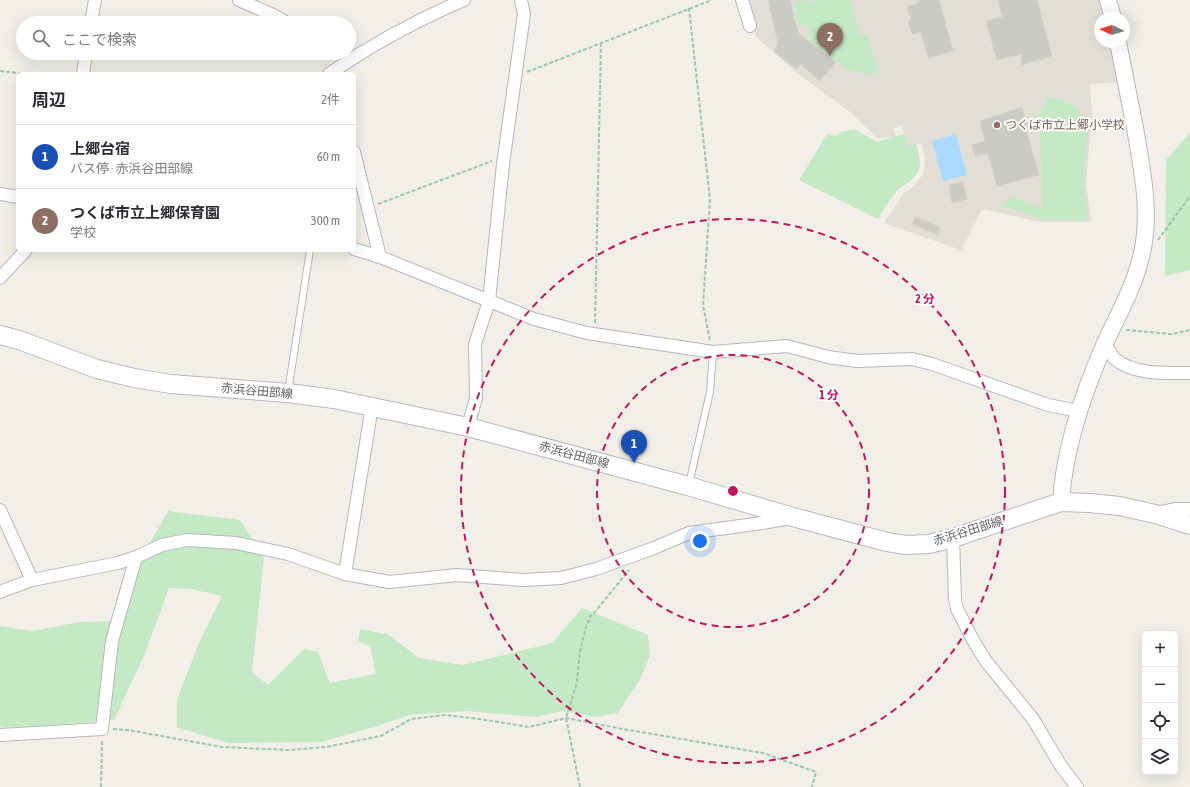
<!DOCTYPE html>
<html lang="ja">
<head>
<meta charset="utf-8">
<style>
	body { margin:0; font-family:"Asap Condensed","Noto Sans JP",sans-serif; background:#f7f7f7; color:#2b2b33 }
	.controls { position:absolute; right:12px; bottom:12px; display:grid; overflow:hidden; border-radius:6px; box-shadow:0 4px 16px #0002 }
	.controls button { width:36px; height:36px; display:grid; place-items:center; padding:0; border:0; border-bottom:1px solid #e1e1e2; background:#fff; color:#2b2b33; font:20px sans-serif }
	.compass { position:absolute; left:1094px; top:12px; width:36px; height:36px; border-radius:50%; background:#fff; box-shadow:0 4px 16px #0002; rotate:274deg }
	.you { position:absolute; left:700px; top:541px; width:14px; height:14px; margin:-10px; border:3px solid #fff; border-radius:50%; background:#1a73e8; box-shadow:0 0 0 6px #1a73e833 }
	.badge { display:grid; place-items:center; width:26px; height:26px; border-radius:50%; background:#0b8043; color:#fff; font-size:13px; font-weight:700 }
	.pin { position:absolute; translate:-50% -33px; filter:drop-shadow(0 1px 2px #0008) }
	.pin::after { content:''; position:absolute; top:21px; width:14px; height:12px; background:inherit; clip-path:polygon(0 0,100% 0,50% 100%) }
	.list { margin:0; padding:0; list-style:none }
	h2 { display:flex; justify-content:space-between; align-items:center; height:52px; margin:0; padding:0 16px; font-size:17px }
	h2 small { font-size:13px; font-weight:400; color:#7c7c81 }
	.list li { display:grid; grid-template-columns:26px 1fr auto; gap:12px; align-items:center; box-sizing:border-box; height:64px; padding:0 16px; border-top:1px solid #e1e1e2 }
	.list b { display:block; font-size:15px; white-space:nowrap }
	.list p { margin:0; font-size:13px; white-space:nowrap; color:#7c7c81 }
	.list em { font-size:13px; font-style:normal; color:#7c7c81 }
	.icon { flex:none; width:22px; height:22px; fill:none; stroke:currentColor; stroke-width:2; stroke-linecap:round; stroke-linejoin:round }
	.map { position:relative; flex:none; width:1190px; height:787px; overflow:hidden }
	.search { position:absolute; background:#fff; box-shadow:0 4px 16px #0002; left:16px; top:16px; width:340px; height:44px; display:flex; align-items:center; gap:10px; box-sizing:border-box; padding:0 14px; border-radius:22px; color:#7c7c81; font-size:15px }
	.panel { position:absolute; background:#fff; box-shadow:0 4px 16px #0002; left:16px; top:72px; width:340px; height:180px; border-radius:6px }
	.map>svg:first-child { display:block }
	.education { fill:#e1ded6 }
	.green { fill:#c5e8c5 }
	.water { fill:#aadaff }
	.building { fill:#cccac5; stroke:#d6d1c6 }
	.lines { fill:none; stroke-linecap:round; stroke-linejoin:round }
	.service-casing { stroke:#b5b8bc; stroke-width:8 }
	.minor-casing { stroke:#b5b8bc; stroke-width:14 }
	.tertiary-casing { stroke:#b5b8bc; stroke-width:18 }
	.secondary-casing { stroke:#b6babf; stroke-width:20 }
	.path { stroke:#9cc7a9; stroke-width:2; stroke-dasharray:4 2; stroke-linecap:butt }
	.service { stroke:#fff; stroke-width:6 }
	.minor { stroke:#fff; stroke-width:12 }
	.tertiary { stroke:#fff; stroke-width:16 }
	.secondary { stroke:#fff; stroke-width:18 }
	.ring { fill:none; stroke:#c2185b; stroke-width:2; stroke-dasharray:7 5 }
	.education-dot { fill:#8d6e63; stroke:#fff; stroke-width:1.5 }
	.labels { text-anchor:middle; stroke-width:4; stroke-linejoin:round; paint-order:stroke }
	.education-label { font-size:12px; fill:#785e54; stroke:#fff; text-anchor:start }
	.street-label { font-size:12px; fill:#5f6368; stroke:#fff }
	.centre { fill:#c2185b; stroke:#fff; stroke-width:2 }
	.ring-label { font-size:12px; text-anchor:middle; font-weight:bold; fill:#c2185b; stroke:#fff; stroke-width:4; stroke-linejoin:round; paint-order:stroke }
</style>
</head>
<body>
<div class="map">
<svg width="1190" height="787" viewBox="0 0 1190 787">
	<rect width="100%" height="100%" fill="#f1efe8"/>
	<path class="education" d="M746 0H1099L1104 18H1100V42H1109L1117 82 1090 84 1093 126 1090 134 1086 184 1091 222H1041L982 209 961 250 884 223 904 193 912 188 924 173 925 159 922 143 908 147 901 125 894 129 896 137 877 138 853 114 798 74 756 37Z"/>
	<g class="green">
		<path d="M801 0H806L807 2 820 0H851L859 35H867L879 73 866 74 847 69 810 40 807 25H798L794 2Z"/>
		<path d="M1047 97 1059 99 1078 108 1088 133 1083 182 1088 220 1041 219 999 205 1015 197 1042 209 1041 150 1038 119Z"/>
		<path d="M854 129 877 142 904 134 908 146 916 144C921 162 924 170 908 183 905 185 902 186 900 188 893 193 883 211 878 219L799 180 827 134 836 136 841 132Z"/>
		<path d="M1190 133V270L1165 276 1166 160Z"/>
		<path d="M168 511 240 520 264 558 252 672 268 685 304 649 318 652 330 683 376 674 370 646 358 641 360 629 389 635 419 658 463 665 552 643 582 608 648 635 650 656 640 679 618 713 596 717 562 711 537 717 467 711 409 715 371 728 321 742 228 743 177 727V700L198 645 222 596 192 589 169 588 144 656 114 720 38 726 0 727V626L32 631 80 622 124 621 140 561Z"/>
	</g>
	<path class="water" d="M956 134 967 175 943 181 932 141Z"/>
	<g class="building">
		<path d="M768 0H790L798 33 836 62 820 81 800 64 797 69 774 52 778 44Z"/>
		<path d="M919 0H939L953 51 928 58 921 32 912 34 908 21 911 20 907 7 920 3Z"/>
		<path d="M998 0H1037L1052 56 1021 65 1022 54 997 60 986 21 1002 17Z"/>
		<path d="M1022 107 1028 129 1026 130 1039 175 997 186 988 153 975 156 972 145 985 141 980 121Z"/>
		<path d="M963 182 967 199 952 203 949 185Z"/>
		<path d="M915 217 940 227 937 234 912 224Z"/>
	</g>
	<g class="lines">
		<defs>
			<g id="service">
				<path d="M288 392 310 250"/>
				<path d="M689 484 710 392 713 352"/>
			</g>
			<g id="minor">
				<path d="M239 0 273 15 287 23"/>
				<path d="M742 0 750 26"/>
				<path d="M91 23 95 0"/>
				<path d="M83 74 86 53"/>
				<path d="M329 74C371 45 417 20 464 0"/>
				<path d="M354 152 380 257"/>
				<path d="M0 194 18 197"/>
				<path d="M354 249 380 257 534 319 587 333 713 352 787 346 828 357 857 361 912 359 932 364 1048 405 1079 411"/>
				<path d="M0 278 26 250"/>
				<path d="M1105 344C1108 348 1111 355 1115 359 1133 375 1167 373 1190 373"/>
				<path d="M468 427 476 398 475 344 489 301 503 164 524 14 521 0"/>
				<path d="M0 510 32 580"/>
				<path d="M1156 513 1175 509H1190"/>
				<path d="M953 538 955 599 957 609 973 640 985 660 1033 719 1061 766 1077 787"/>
				<path d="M345 574 372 406"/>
				<path d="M0 592 32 580 118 563 136 557 162 545 187 540 236 543 288 554 345 574 389 582 457 575 523 580 561 578 596 569 654 548 689 533 762 523 790 518"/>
				<path d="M0 735 102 729 112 641 136 557"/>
			</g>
			<g id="tertiary">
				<path d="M1108 0 1113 18"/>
				<path d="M1061 502C1064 450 1084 391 1105 343 1118 315 1134 287 1141 257 1152 215 1142 169 1135 128 1129 99 1124 71 1118 42"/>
			</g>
			<path id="secondary" d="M0 335 19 340 97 369 134 378 171 384 288 393 334 399 468 427 688 486 793 517 887 542 906 545 929 544 953 538 1061 502 1089 503 1120 506 1155 514 1190 525"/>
		</defs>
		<use href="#service" class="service-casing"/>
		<use href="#minor" class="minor-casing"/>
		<use href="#tertiary" class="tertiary-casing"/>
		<use href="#secondary" class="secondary-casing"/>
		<g class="path">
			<path d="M689 8 710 200 703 305 710 341"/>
			<path d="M0 71 27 74"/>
			<path d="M527 72 712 0"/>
			<path d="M378 204 492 161"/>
			<path d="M1158 240 1190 196"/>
			<path d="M595 323 601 43"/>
			<path d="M1126 330 1172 334 1190 330"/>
			<path d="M113 729 128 730 222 747 288 750 326 747 381 736 411 719 446 715 480 719 529 727 566 718 623 729 763 753 816 772 812 787"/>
			<path d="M101 787 102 739"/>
			<path d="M580 787 566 718 577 682 580 651 586 627 591 615 594 613 629 570"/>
		</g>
		<use href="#service" class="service"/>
		<use href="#minor" class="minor"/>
		<use href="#tertiary" class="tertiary"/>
		<use href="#secondary" class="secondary"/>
	</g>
	<g class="ring">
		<circle cx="733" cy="491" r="136"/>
		<circle cx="733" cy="491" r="272"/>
	</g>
	<circle class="education-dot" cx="997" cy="125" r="4"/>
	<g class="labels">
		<g class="education-label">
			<text x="1005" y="129">つくば市立上郷小学校</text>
		</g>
		<g class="street-label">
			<text transform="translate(257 391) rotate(5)" y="4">赤浜谷田部線</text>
			<text transform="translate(574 455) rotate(15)" y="4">赤浜谷田部線</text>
			<text transform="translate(968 531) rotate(-17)" y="4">赤浜谷田部線</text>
		</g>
	</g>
	<circle cx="733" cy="491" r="6" class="centre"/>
	<g class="ring-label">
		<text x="925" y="303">2 分</text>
		<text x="829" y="399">1 分</text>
	</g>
</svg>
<div class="controls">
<button>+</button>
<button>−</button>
<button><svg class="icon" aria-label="locate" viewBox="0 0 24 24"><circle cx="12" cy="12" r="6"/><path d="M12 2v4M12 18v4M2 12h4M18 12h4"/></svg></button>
<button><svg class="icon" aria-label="layers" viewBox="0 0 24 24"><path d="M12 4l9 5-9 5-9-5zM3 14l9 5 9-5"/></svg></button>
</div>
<svg class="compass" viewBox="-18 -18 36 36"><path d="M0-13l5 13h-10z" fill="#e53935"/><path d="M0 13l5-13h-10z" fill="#7c7c81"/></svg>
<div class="you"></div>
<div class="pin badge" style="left:634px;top:463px;background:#1a4fb4">1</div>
<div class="pin badge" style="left:830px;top:56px;background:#8d6e63">2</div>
<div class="search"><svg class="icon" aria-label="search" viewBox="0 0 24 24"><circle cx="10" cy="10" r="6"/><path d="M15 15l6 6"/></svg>ここで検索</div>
<section class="panel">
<h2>周辺<small>2件</small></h2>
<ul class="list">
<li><span class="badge" style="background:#1a4fb4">1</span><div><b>上郷台宿</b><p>バス停 · 赤浜谷田部線</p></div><em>60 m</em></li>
<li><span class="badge" style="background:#8d6e63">2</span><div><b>つくば市立上郷保育園</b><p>学校</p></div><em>300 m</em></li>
</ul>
</section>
</div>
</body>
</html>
